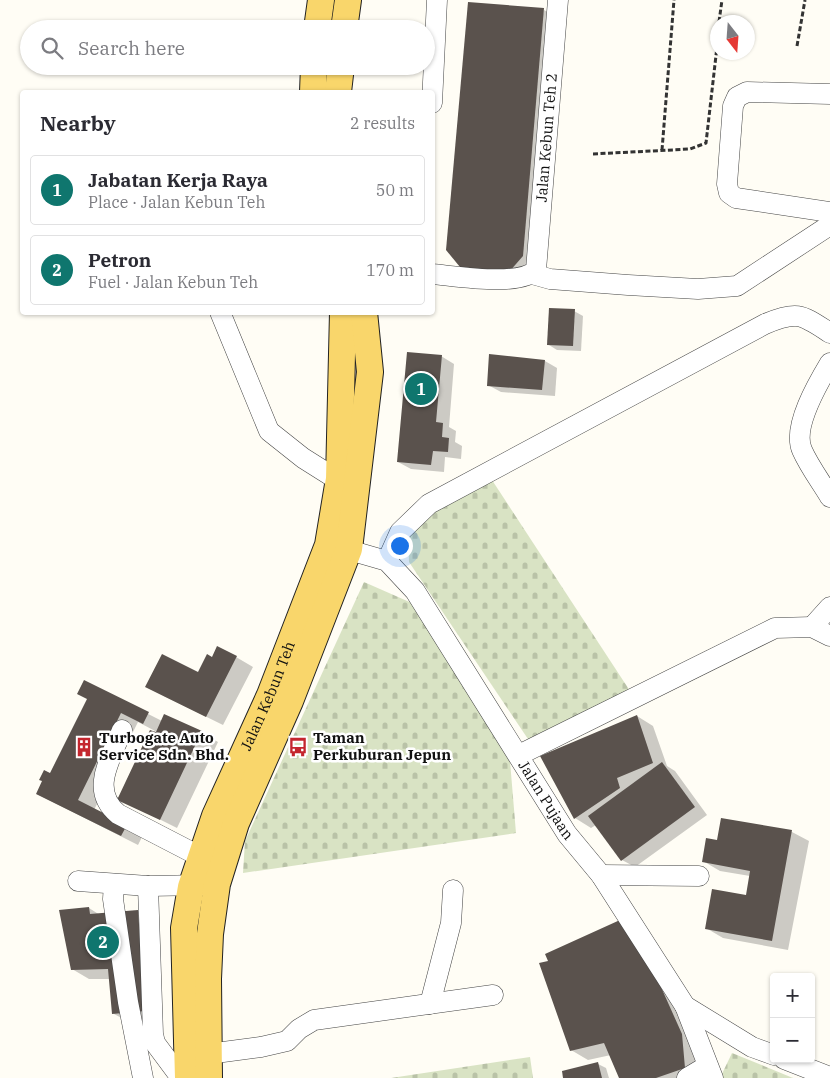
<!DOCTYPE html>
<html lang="en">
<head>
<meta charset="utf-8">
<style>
	body { margin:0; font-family:"IBM Plex Serif",serif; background:#f2f2f3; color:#2b2b33 }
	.controls { position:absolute; right:15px; bottom:15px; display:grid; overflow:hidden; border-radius:5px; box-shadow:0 1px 4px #0004 }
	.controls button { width:45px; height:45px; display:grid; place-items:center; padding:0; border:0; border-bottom:1px solid #e1e1e2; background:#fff; color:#2b2b33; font:25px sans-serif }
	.compass { position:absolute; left:710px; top:15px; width:45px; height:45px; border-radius:50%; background:#fff; box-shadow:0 1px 4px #0004; rotate:163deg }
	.you { position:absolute; left:399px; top:545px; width:18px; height:18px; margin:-12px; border:4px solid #fff; border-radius:50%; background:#1a73e8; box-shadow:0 0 0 8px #1a73e833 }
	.badge { display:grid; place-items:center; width:32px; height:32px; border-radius:50%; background:#0f766e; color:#fff; font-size:16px; font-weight:700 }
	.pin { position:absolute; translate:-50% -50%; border:2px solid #fff; box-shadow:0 1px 5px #0006 }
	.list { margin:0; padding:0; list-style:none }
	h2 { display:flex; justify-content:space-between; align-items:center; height:65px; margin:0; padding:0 20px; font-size:21px }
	h2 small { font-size:16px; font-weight:400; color:#7c7c81 }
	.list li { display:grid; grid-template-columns:32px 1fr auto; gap:15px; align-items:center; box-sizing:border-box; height:70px; margin:0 10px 10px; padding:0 10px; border:1px solid #e1e1e2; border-radius:5px }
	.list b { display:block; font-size:19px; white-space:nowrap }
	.list p { margin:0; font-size:16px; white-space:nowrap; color:#7c7c81 }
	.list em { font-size:16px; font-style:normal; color:#7c7c81 }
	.icon { flex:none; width:28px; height:28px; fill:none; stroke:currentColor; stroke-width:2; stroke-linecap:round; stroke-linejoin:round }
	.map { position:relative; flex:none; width:830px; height:1078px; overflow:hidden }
	.search { position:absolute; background:#fff; box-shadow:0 1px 4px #0004; left:20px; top:20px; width:415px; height:55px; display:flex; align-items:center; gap:12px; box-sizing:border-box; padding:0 18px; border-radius:28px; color:#7c7c81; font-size:19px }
	.panel { position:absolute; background:#fff; box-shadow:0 1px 4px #0004; left:20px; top:90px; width:415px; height:225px; border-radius:5px }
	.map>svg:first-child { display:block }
	.cemetery { fill:url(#cemetery-stones) }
	.shadow { fill:#0003 }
	.building { fill:#5a524d }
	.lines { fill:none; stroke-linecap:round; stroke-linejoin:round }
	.minor-casing { stroke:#444; stroke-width:21 }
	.major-casing { stroke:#222; stroke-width:28 }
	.path { stroke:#333; stroke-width:3; stroke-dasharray:5 2.5; stroke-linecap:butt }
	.minor { stroke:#fff; stroke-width:20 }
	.major { stroke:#f9d66b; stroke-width:26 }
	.labels { text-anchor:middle; stroke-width:5; stroke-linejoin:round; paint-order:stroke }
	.street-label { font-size:15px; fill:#111; stroke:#fff }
	.poi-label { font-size:15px; font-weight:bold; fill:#111; stroke:#fff; text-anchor:start }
</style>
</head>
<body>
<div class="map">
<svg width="830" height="1078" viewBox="0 0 830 1078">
	<defs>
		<pattern id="cemetery-stones" width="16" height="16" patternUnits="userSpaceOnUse" patternTransform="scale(1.25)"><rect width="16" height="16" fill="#d9e3c4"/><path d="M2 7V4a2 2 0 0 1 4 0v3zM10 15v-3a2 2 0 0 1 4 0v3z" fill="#b9c2a7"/></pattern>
	</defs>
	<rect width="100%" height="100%" fill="#fffdf5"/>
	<g class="cemetery">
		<path d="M490 477 630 691 532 745 409 562 408 527Z"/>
		<path d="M364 582 414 604 510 761 516 833 243 873 245 841Z"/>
		<path d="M732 1053 793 1078H720Z"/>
		<path d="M530 1057 533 1078H391Z"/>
	</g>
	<g class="shadow">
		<path d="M544 10 561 19 526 281 479 277Z"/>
		<path d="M574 311 583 316 581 351 557 350 549 345Z"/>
		<path d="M441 356 454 364 449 427 456 431 455 442 462 446 461 459 445 457 444 472 411 469 398 462Z"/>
		<path d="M545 361 557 368 555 396 501 392 488 385Z"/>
		<path d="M236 657 253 667 223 725 164 696 198 674 213 659Z"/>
		<path d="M85 682 162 721 201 732 218 742 177 828 119 799 157 732 138 722 94 810 143 835 138 845 37 794 51 774 89 699Z"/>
		<path d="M637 716 653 726 667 766 675 771 707 815 635 867 622 860 596 825 591 828 575 818Z"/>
		<path d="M722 819 792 832 809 841 788 950 723 938 706 928 747 896 750 876 720 871 703 861 718 841Z"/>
		<path d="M89 908 100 915 138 911 155 921 162 1020 131 1023 114 1014 110 979H89L72 969Z"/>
		<path d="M620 921 698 1044 700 1078H620L611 1055 588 1060 571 1050 550 962Z"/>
		<path d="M598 1064 606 1068 609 1078H564Z"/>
	</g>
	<g class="building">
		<path d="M468 2 544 8 523 256 509 272 460 267 446 250Z"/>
		<path d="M549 308 575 309 573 346 547 345Z"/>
		<path d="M407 352 442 355 436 422 443 423 442 437 449 438 448 452 433 451 431 465 397 462Z"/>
		<path d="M489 354 545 360 542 390 487 386Z"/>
		<path d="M217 646 237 656 206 717 145 687 162 654 198 672 207 654 212 657Z"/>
		<path d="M84 680 149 712 143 724 121 713 78 800 127 825 121 836 36 794 42 781 39 780 44 770 50 773 87 699 77 694Z"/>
		<path d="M164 714 202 731 160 820 117 800 150 730 156 732Z"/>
		<path d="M637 715 653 763 617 778 620 788 574 819 540 756Z"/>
		<path d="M662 762 695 807 621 861 588 816Z"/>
		<path d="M721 818 792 830 772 941 705 929 712 889 746 895 750 871 702 862 706 838 717 840Z"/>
		<path d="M89 907 90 914 138 910 145 1011 112 1014 108 969 71 970 59 910Z"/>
		<path d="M620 920 652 967 682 1034 685 1068 656 1078H619L604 1043 570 1051 539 963 548 961 545 954Z"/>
		<path d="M598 1062 602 1078H563L562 1071Z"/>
	</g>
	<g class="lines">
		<defs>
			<g id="minor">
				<path d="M830 94 747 92 737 97 733 106 727 184 729 193 736 198 830 212"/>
				<path d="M432 103 437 0"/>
				<path id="s1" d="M432 274C456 276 519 287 536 270L558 0"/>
				<path d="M532 274 550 279 628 285 698 289 737 286 830 225"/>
				<path d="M220 312 269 431 303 458 349 487"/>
				<path d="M830 363C818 383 792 427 802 450 809 466 821 482 830 497"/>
				<path id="s2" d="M335 546 387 561 415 591 567 834 601 875 685 1006 752 1047 774 1055"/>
				<path d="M387 561 400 532 429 504 765 324C798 310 802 315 830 333"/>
				<path d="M812 627 830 607"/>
				<path d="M122 730C111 759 89 790 118 814L201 857"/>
				<path d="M519 755 775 628 812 627 830 636"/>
				<path d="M601 875 699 876"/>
				<path d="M78 881 148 886 205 885"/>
				<path d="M114 884 113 899 128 1002 143 1078"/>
				<path d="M148 886 153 1034 155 1043 181 1078"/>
				<path d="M430 1004 451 923 453 890"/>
				<path d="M685 1006 713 1078"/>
				<path d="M784 1059 830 1077"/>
				<path d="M201 1066 208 1054 261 1047 287 1041 299 1029 314 1020 493 995"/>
				<path d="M687 1078 707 1066"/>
			</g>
			<g id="major">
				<path d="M317 29 321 0"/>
				<path d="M344 29 348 0"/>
				<path d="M313 92 314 66"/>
				<path d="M338 92 341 66"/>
				<path id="s3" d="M188 1078 184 928 191 887 215 816 270 695 328 545 339 479 343 312"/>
				<path d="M209 1078 208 979 210 934 217 884 236 823 290 701 349 549 370 372 364 312"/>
			</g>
		</defs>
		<use href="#minor" class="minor-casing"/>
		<use href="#major" class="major-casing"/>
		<g class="path">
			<path d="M719 22 722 0"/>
			<path d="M797 46 805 0"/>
			<path d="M662 150 674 0"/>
			<path d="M593 154 690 149 706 143 718 38"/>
		</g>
		<use href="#minor" class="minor"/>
		<use href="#major" class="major"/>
	</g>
	<defs>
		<symbol id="building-bare" viewBox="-9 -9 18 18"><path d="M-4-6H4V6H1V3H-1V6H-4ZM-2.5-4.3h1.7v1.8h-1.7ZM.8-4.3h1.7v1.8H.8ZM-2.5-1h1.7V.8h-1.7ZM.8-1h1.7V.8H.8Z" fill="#c4262e" stroke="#fff" stroke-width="2.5" paint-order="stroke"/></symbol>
		<symbol id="bus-bare" viewBox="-9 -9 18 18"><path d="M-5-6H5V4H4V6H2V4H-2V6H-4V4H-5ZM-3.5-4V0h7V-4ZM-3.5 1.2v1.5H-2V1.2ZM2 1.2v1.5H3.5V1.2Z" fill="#c4262e" stroke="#fff" stroke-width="2.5" paint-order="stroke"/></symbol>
	</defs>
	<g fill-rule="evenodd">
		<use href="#building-bare" x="70" y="733" width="28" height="28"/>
		<use href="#bus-bare" x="284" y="733" width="28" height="28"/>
	</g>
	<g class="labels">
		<g class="street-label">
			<text dy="5" stroke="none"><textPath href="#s1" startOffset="239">Jalan Kebun Teh 2</textPath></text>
			<text dy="5" stroke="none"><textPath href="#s3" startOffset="398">Jalan Kebun Teh</textPath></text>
			<text dy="5" stroke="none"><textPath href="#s2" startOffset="342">Jalan Pujaan</textPath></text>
		</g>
		<g class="poi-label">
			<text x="99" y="743">Turbogate Auto<tspan x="99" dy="17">Service Sdn. Bhd.</tspan></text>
			<text x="313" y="743">Taman<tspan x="313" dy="17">Perkuburan Jepun</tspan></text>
		</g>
	</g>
</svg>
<div class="controls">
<button>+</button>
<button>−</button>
</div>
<svg class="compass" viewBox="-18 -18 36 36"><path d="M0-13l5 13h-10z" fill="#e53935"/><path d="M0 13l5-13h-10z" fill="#7c7c81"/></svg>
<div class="you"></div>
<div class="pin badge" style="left:421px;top:389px">1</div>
<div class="pin badge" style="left:103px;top:942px">2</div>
<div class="search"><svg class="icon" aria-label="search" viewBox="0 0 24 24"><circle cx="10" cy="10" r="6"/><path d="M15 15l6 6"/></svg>Search here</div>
<section class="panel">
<h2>Nearby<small>2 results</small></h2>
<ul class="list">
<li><span class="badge">1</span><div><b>Jabatan Kerja Raya</b><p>Place · Jalan Kebun Teh</p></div><em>50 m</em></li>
<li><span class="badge">2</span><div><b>Petron</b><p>Fuel · Jalan Kebun Teh</p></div><em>170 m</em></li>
</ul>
</section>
</div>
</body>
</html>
